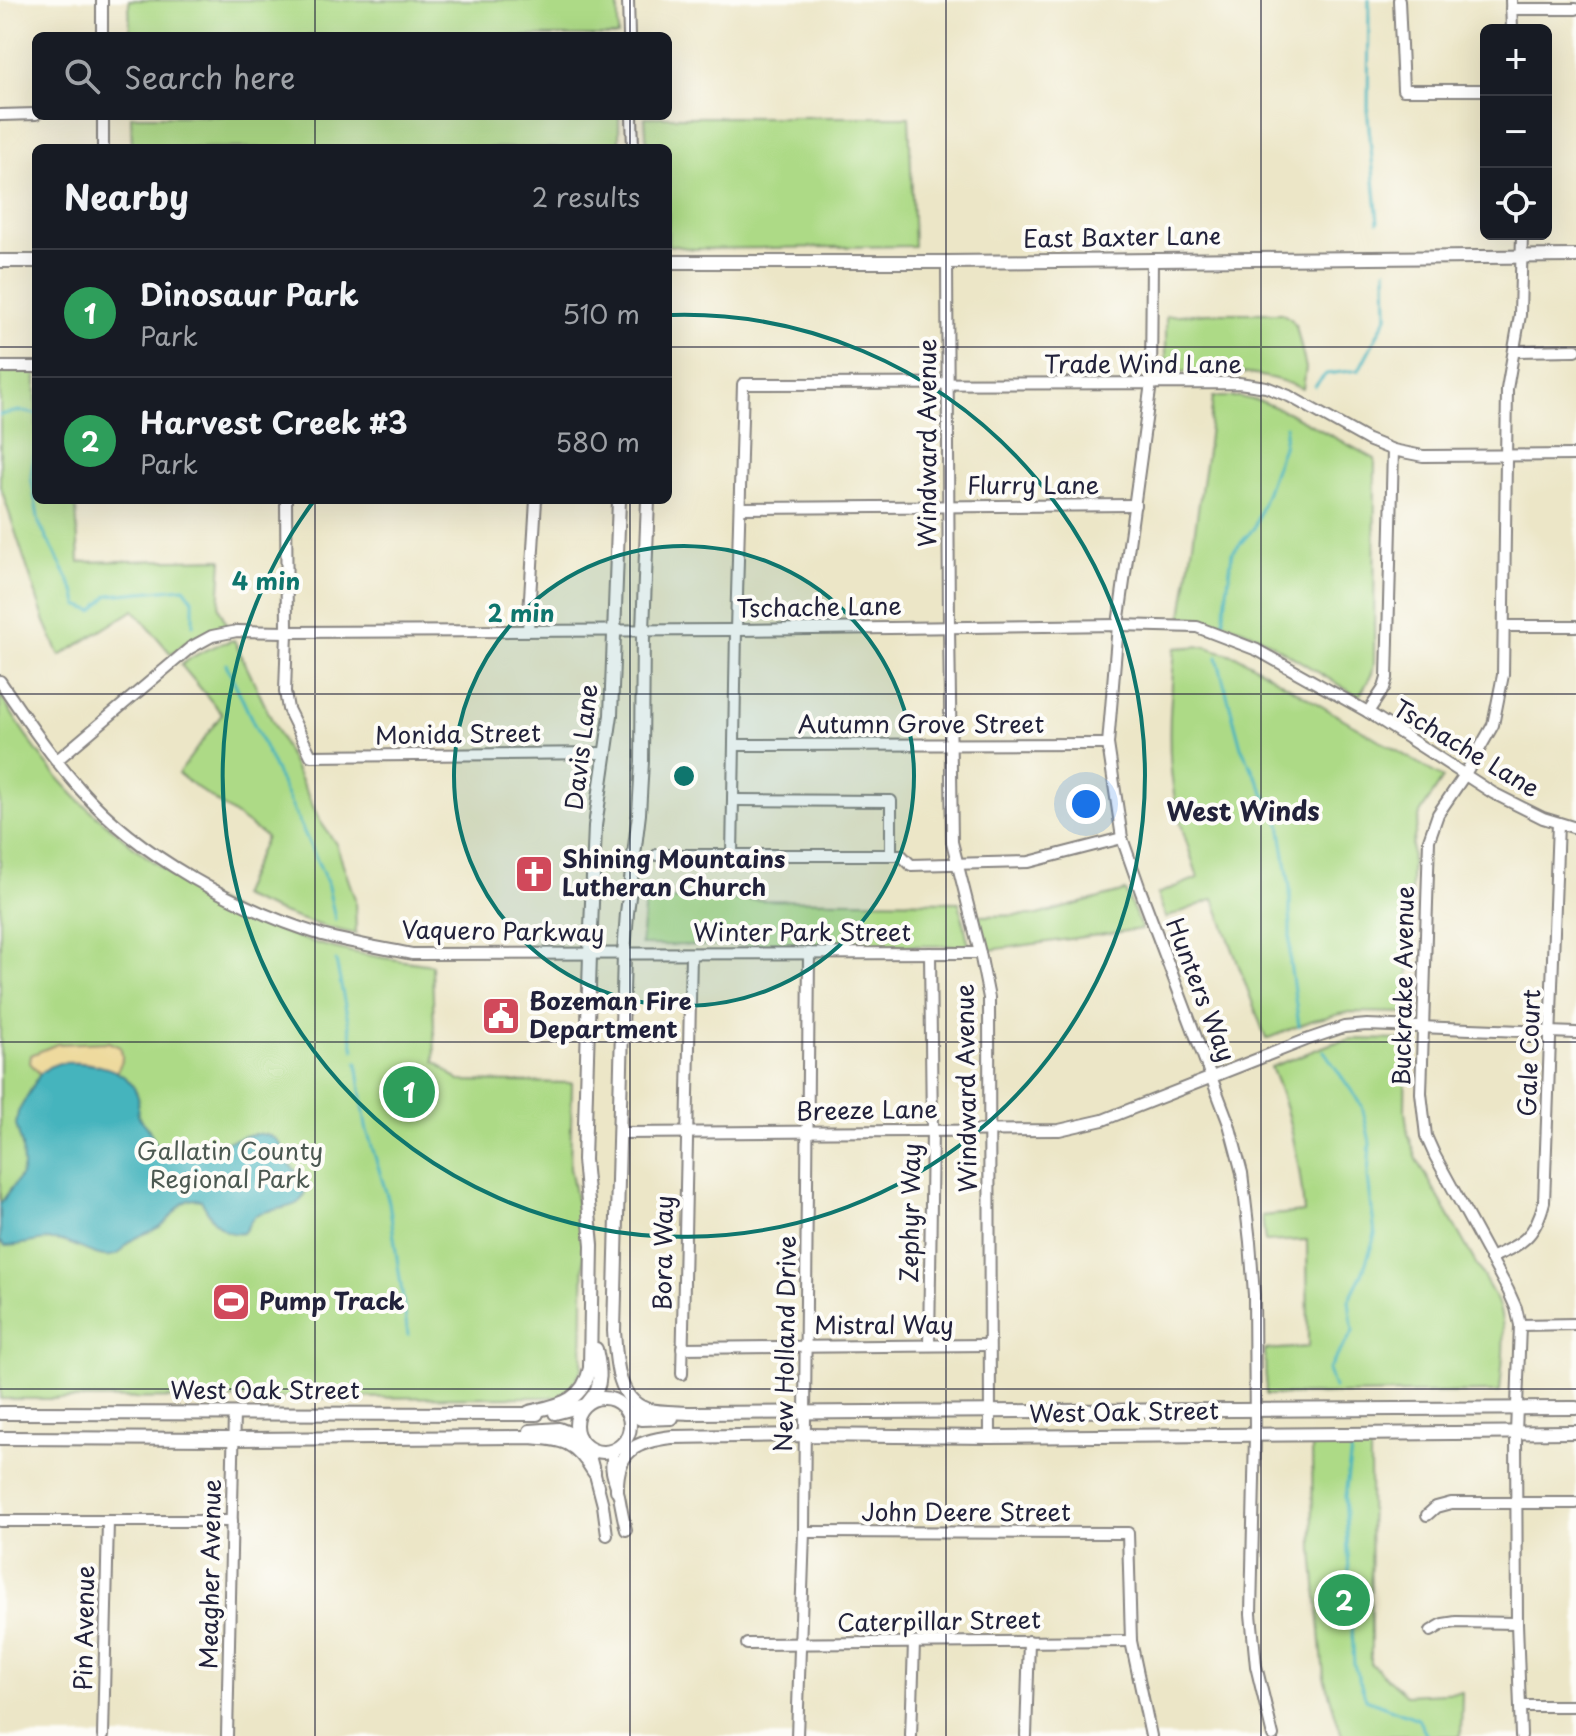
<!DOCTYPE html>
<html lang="en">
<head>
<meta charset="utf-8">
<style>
	body { margin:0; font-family:"Playpen Sans",sans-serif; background:#242831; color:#f1f3f6 }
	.controls { position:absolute; right:24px; top:24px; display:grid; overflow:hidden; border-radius:12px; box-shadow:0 8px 32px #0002 }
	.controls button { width:72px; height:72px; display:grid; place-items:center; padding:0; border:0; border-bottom:2px solid #363941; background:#171b24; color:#f1f3f6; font:40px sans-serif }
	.you { position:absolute; left:1086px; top:804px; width:28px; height:28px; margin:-20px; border:6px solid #fff; border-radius:50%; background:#1a73e8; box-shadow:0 0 0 12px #1a73e833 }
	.badge { display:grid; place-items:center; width:52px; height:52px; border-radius:50%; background:#1a73e8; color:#fff; font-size:26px; font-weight:700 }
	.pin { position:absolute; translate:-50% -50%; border:4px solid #fff; box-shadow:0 2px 8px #0006 }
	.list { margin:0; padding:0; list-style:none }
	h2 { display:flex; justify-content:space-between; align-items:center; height:104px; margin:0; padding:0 32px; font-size:34px }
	h2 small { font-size:26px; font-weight:400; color:#9ea1a6 }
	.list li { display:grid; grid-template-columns:52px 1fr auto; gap:24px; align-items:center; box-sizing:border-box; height:128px; padding:0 32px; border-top:2px solid #363941 }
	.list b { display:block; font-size:30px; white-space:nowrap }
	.list p { margin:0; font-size:26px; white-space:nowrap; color:#9ea1a6 }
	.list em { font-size:26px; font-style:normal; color:#9ea1a6 }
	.icon { flex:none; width:44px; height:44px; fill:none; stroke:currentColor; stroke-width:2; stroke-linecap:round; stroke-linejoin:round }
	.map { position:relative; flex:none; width:1576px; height:1736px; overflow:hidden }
	.search { position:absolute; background:#171b24; box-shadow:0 8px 32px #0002; left:32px; top:32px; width:640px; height:88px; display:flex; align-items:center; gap:20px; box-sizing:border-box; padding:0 28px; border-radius:12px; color:#9ea1a6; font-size:30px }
	.panel { position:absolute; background:#171b24; box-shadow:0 8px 32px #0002; left:32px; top:144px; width:640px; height:360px; border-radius:12px }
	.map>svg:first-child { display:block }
	.green { fill:#adda86; stroke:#687e60; stroke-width:2 }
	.sand { fill:#eeda9e; stroke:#887e6c; stroke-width:2 }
	.water { fill:#44b4bd; stroke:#336b7c; stroke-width:2 }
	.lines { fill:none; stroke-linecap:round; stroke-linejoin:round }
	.stream { stroke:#44b4bd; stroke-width:3 }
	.minor-casing { stroke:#878481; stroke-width:14 }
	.major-casing { stroke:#878481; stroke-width:16 }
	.minor { stroke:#fff; stroke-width:10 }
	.major { stroke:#fff; stroke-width:12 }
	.grid { fill:none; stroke:#22223b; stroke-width:2; stroke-opacity:0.55 }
	.ring { fill:none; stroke:#0f766e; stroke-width:4 }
	.labels { text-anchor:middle; stroke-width:8; stroke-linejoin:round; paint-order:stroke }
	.street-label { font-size:24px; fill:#22223b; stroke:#fdfcf7 }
	.poi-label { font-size:24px; font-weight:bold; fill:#22223b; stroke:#fdfcf7; text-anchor:start }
	.park-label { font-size:24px; fill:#4c5952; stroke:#fdfcf7 }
	.neighbourhood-label { font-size:26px; font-weight:bold; fill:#22223b; stroke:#fdfcf7 }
	.centre { fill:#0f766e; stroke:#fdfcf7; stroke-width:4 }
	.ring-label { font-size:24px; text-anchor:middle; font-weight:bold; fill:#0f766e; stroke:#fdfcf7; stroke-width:8; stroke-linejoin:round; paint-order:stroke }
</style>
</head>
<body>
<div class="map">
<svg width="1576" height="1736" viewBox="0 0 1576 1736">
	<rect width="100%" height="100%" fill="#fdfcf7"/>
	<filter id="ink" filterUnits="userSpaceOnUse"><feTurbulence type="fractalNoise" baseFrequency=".0125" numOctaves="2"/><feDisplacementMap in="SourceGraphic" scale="16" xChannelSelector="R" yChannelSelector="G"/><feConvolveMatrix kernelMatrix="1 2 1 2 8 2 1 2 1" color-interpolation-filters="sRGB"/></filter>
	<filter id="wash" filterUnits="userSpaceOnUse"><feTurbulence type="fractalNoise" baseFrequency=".006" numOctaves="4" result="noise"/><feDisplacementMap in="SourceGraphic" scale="32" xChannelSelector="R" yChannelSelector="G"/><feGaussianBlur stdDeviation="1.8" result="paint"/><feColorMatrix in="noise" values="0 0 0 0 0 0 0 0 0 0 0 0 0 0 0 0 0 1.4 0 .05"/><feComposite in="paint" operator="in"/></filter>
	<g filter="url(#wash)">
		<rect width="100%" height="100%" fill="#ece6c7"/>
		<g class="green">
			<path d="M129 0H618V36H130Z"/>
			<path d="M131 116H619V148H132Z"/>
			<path d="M645 117H909L914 246 694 249 668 245V148H647Z"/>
			<path d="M1208 313H1281L1291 319 1296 326 1306 368 1303 389C1255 368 1217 372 1166 372V316Z"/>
			<path d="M36 371V500H72L76 505 79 562 222 559 219 608 228 627 191 639 171 654 134 610 60 656 45 622 0 485V372Z"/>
			<path d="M1213 397H1239L1263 402 1287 412 1375 459 1374 664 1372 674 1359 697 1260 637 1230 624 1182 616 1208 444Z"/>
			<path d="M234 640 320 821 336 844 355 899 356 934C312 925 280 913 240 896L266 837 178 774 222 714 181 665C198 652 213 645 234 640Z"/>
			<path d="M1203 646 1239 657 1443 778 1420 814 1412 846 1408 1013 1350 1012 1314 1020 1266 1039 1214 899 1166 918 1157 894 1198 878C1189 848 1177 818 1173 787 1166 741 1171 694 1175 648Z"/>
			<path d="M0 694C21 730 46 767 76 797 85 807 97 816 108 825 168 878 236 919 312 942 352 954 392 959 432 965L435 1061 459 1081 572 1083 570 1167 584 1243 582 1369 566 1397 0 1399Z"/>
			<path d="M1125 891 1142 929 990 950 978 916 1038 915Z"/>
			<path d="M645 899 959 902 969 946 641 945Z"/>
			<path d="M1352 1039 1406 1040 1405 1110 1408 1134 1417 1159 1497 1301C1508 1330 1502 1362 1500 1392L1266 1395 1265 1350 1308 1347 1307 1240 1265 1242 1262 1216 1304 1212C1300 1163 1290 1112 1271 1067L1333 1043Z"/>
			<path d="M1312 1441 1370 1444 1371 1664 1406 1695 1462 1692 1461 1736H1342L1324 1677 1313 1551Z"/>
		</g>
		<path class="sand" d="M108 1042 120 1047C124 1058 122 1063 116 1072 92 1061 62 1057 40 1074L30 1063 31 1055 57 1044Z"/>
		<path class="water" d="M59 1063C86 1062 128 1064 138 1097 140 1103 136 1109 138 1115 140 1120 146 1124 149 1130 153 1136 155 1146 161 1151 168 1157 175 1150 183 1148 191 1146 199 1151 207 1149 230 1143 255 1124 277 1140 285 1146 282 1154 287 1162 290 1167 296 1170 300 1175 306 1182 308 1194 299 1202 291 1209 269 1209 258 1214 250 1218 249 1227 243 1233 221 1237 210 1217 201 1200 183 1196 177 1210 167 1221 157 1232 139 1233 128 1243 127 1244 122 1251 121 1252 103 1265 79 1244 61 1241 42 1237 24 1246 5 1246L0 1241V1204L21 1175 23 1166 22 1146 16 1125 18 1112 40 1074 49 1067Z"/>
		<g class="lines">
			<g class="stream">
				<path d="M1369 0 1368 117 1378 222"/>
				<path d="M1315 386 1326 374 1359 370 1387 316 1386 270"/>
				<path d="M0 415 19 411 36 414"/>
				<path d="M36 444 31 476 39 523 76 594 78 605 93 611 109 595 184 588 193 600V625"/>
				<path d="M1223 622 1232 553 1254 528 1283 446 1286 426"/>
				<path d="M1217 657 1241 747 1280 824 1290 888V963L1299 1026"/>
				<path d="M226 664 327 882 335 919"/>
				<path d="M336 961 354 1050"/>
				<path d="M1324 1051 1362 1106 1370 1142 1368 1177 1375 1235 1363 1272 1349 1300 1353 1332 1328 1370 1334 1388"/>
				<path d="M357 1062 366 1127 389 1202 408 1335"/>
				<path d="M1351 1451 1345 1496 1354 1665 1366 1699 1418 1719 1427 1736"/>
			</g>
		</g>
	</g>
	<g filter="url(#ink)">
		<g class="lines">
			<defs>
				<g id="minor">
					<path d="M102 0V36"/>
					<path d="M628 0 629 36"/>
					<path d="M1399 0 1403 90H1486"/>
					<path d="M1511 0 1512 30"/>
					<path d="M1511 9H1576"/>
					<path d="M0 115 36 114"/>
					<path d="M103 116V148"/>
					<path d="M632 116 633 148"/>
					<path d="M1152 259 1151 383 1118 625 1108 744 1122 838 1141 892 1229 1124 1242 1173 1250 1242 1254 1295 1255 1434 1251 1614 1256 1666 1273 1736"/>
					<path d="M947 262 949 627 952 842 980 953 989 998 990 1437"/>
					<path d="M1514 351 1576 350"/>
					<path d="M0 367H36"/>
					<path d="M286 500 287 632 285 692 288 709 311 756 606 753"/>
					<path d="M740 508 1135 505"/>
					<path d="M1504 626H1576"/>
					<path d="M528 630 536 500"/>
					<path d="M0 681C25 718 50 755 80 789 139 856 237 909 322 935 352 943 382 948 412 954L980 953"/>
					<path d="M1368 712 1384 688 1387 678 1393 450"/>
					<path d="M734 745 1108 744"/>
					<path d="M56 761 190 648 212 636 237 631 287 632 736 630 1118 625 1197 627 1257 650 1368 712 1493 793 1543 818 1576 828"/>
					<path d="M733 800 891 801V855"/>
					<path d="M1122 838 1029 862 911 865 901 855H732L736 630 743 384 1239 383 1266 387 1289 396 1368 440 1393 450 1423 456 1576 455"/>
					<path d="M657 855H732"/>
					<path d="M619 1133 1059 1130 1103 1120 1306 1040 1344 1027 1367 1025 1576 1033"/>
					<path d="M1490 1258C1523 1244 1535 1237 1544 1202L1558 823"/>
					<path d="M1520 1325 1576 1324"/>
					<path d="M929 1345 932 1130 930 953"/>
					<path d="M682 1348 989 1345"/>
					<path d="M682 1374 691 954"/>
					<path d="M588 1448 603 1505 607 1535"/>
					<path d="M615 1449C607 1470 614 1476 619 1496 621 1507 623 1518 626 1530"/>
					<path d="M1427 1515 1436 1507 1451 1503H1576"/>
					<path d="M0 1521H232"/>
					<path d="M804 1532 1128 1533 1131 1641 1151 1736"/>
					<path d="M1431 1631 1443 1624 1456 1622 1517 1623"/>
					<path d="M747 1644 1131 1641"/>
					<path d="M1521 1706H1576"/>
					<path d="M103 1736 108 1521"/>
					<path d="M227 1736 234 1413"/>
					<path d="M797 1736 804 1532 809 953"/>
					<path d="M911 1736 914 1643"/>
					<path d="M1026 1736 1029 1641"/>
					<path d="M1521 1736 1517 1623 1516 1433 1520 1325 1516 1308 1508 1290 1435 1156 1426 1136 1421 1093 1429 840 1438 814 1464 776 1493 725 1503 675 1507 389 1520 315 1522 234"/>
				</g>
				<g id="major">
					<path d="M0 261H36"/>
					<path d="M668 262H947L1576 256"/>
					<path d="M648 500 643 630 642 761 639 814 627 913 624 954 614 1331C616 1357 616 1399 646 1409 660 1413 676 1412 691 1413L1576 1408"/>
					<circle cx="603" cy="1425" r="27"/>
					<path d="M589 1401C604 1386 600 1368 596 1349"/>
					<path d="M626 1411 641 1419 672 1418"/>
					<path d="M529 1412C559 1405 583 1402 590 1368L592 1245 584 1160 590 954 595 826 611 715 619 500"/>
					<path d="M0 1413 537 1414"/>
					<path d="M555 1413 582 1406"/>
					<path d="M530 1431 559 1429 579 1437"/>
					<path d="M0 1438 234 1439 529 1437C564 1439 575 1441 594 1472"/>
					<path d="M617 1490C616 1451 636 1441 672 1437L804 1435 990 1437 1576 1432"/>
				</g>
			</defs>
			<use href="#minor" class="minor-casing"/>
			<use href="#major" class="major-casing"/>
			<use href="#minor" class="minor"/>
			<use href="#major" class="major"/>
		</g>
	</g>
	<path class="grid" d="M315 0V36M630 0V36M946 0V1736M1261 0V1736M315 116V148M630 116V148M0 347H36M668 347H1576M315 500V1736M630 500V1736M0 694H1576M0 1042H1576M0 1389H1576"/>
	<circle cx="684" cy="776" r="230" fill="#0f766e" fill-opacity=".12"/>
	<g class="ring">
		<circle cx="684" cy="776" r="230"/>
		<path d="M672 315A461 461 0 1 1 313 502"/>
	</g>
	<defs>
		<symbol id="church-square" viewBox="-11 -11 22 22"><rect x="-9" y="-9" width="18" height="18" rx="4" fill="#d1495b" stroke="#fdfcf7"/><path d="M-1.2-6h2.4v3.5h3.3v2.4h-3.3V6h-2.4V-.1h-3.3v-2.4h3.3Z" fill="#fff"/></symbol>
		<symbol id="civic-square" viewBox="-11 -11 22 22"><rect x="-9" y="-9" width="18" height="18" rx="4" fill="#d1495b" stroke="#fdfcf7"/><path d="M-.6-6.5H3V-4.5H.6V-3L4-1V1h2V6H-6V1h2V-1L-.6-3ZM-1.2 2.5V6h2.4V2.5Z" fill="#fff"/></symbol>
		<symbol id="stadium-square" viewBox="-11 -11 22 22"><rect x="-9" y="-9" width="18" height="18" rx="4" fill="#d1495b" stroke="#fdfcf7"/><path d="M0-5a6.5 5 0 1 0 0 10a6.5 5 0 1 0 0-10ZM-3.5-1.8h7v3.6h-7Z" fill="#fff"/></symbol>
	</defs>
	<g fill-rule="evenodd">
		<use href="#church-square" x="512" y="852" width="44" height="44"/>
		<use href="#civic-square" x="479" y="994" width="44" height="44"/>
		<use href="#stadium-square" x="209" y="1280" width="44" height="44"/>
	</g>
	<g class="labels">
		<g class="street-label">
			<text transform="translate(1122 238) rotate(-1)" y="8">East Baxter Lane</text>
			<text x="1143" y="373">Trade Wind Lane</text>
			<text transform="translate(928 443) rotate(-90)" y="8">Windward Avenue</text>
			<text x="1033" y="494">Flurry Lane</text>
			<text transform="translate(819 608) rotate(-1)" y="8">Tschache Lane</text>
			<text x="921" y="733">Autumn Grove Street</text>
			<text transform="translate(458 735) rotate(-1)" y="8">Monida Street</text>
			<text transform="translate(582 747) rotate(-83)" y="8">Davis Lane</text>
			<text transform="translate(1466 749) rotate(31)" y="8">Tschache Lane</text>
			<text transform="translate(503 932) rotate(1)" y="8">Vaquero Parkway</text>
			<text x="802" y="941">Winter Park Street</text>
			<text transform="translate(1404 986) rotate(-89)" y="8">Buckrake Avenue</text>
			<text transform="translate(1200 990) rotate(69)" y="8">Hunters Way</text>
			<text transform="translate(1530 1053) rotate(-88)" y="8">Gale Court</text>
			<text transform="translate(967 1088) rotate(-91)" y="8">Windward Avenue</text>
			<text transform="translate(867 1111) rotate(-1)" y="8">Breeze Lane</text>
			<text transform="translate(911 1213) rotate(-89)" y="8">Zephyr Way</text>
			<text transform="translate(664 1253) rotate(-89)" y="8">Bora Way</text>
			<text x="884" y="1334">Mistral Way</text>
			<text transform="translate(786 1344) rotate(-89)" y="8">New Holland Drive</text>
			<text x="265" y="1399">West Oak Street</text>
			<text transform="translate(1124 1413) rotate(-1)" y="8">West Oak Street</text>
			<text x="966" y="1521">John Deere Street</text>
			<text transform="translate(211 1574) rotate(-89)" y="8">Meagher Avenue</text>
			<text transform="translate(939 1622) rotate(-1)" y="8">Caterpillar Street</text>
			<text transform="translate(85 1628) rotate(-89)" y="8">Pin Avenue</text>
		</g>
		<g class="poi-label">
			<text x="562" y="868">Shining Mountains<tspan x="562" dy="28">Lutheran Church</tspan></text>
			<text x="529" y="1010">Bozeman Fire<tspan x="529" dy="28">Department</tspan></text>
			<text x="259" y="1310">Pump Track</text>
		</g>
		<g class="park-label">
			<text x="230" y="1160">Gallatin County<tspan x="230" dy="28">Regional Park</tspan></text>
		</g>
		<g class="neighbourhood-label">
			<text x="1243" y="821">West Winds</text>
		</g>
	</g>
	<circle cx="684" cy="776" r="12" class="centre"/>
	<g class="ring-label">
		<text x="266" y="590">4 min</text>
		<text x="521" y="622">2 min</text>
	</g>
</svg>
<div class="controls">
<button>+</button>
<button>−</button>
<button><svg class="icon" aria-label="locate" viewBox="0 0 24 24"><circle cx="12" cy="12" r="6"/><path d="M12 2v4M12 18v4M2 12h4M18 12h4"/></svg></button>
</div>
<div class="you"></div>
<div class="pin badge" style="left:409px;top:1092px;background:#2e9e5b">1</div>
<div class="pin badge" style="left:1344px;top:1600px;background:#2e9e5b">2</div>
<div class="search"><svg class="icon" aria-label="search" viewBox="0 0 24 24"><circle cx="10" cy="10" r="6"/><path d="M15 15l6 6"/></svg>Search here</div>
<section class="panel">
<h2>Nearby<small>2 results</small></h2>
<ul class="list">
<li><span class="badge" style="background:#2e9e5b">1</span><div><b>Dinosaur Park</b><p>Park</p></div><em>510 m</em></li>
<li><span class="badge" style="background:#2e9e5b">2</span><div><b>Harvest Creek #3</b><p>Park</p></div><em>580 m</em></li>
</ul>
</section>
</div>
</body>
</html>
